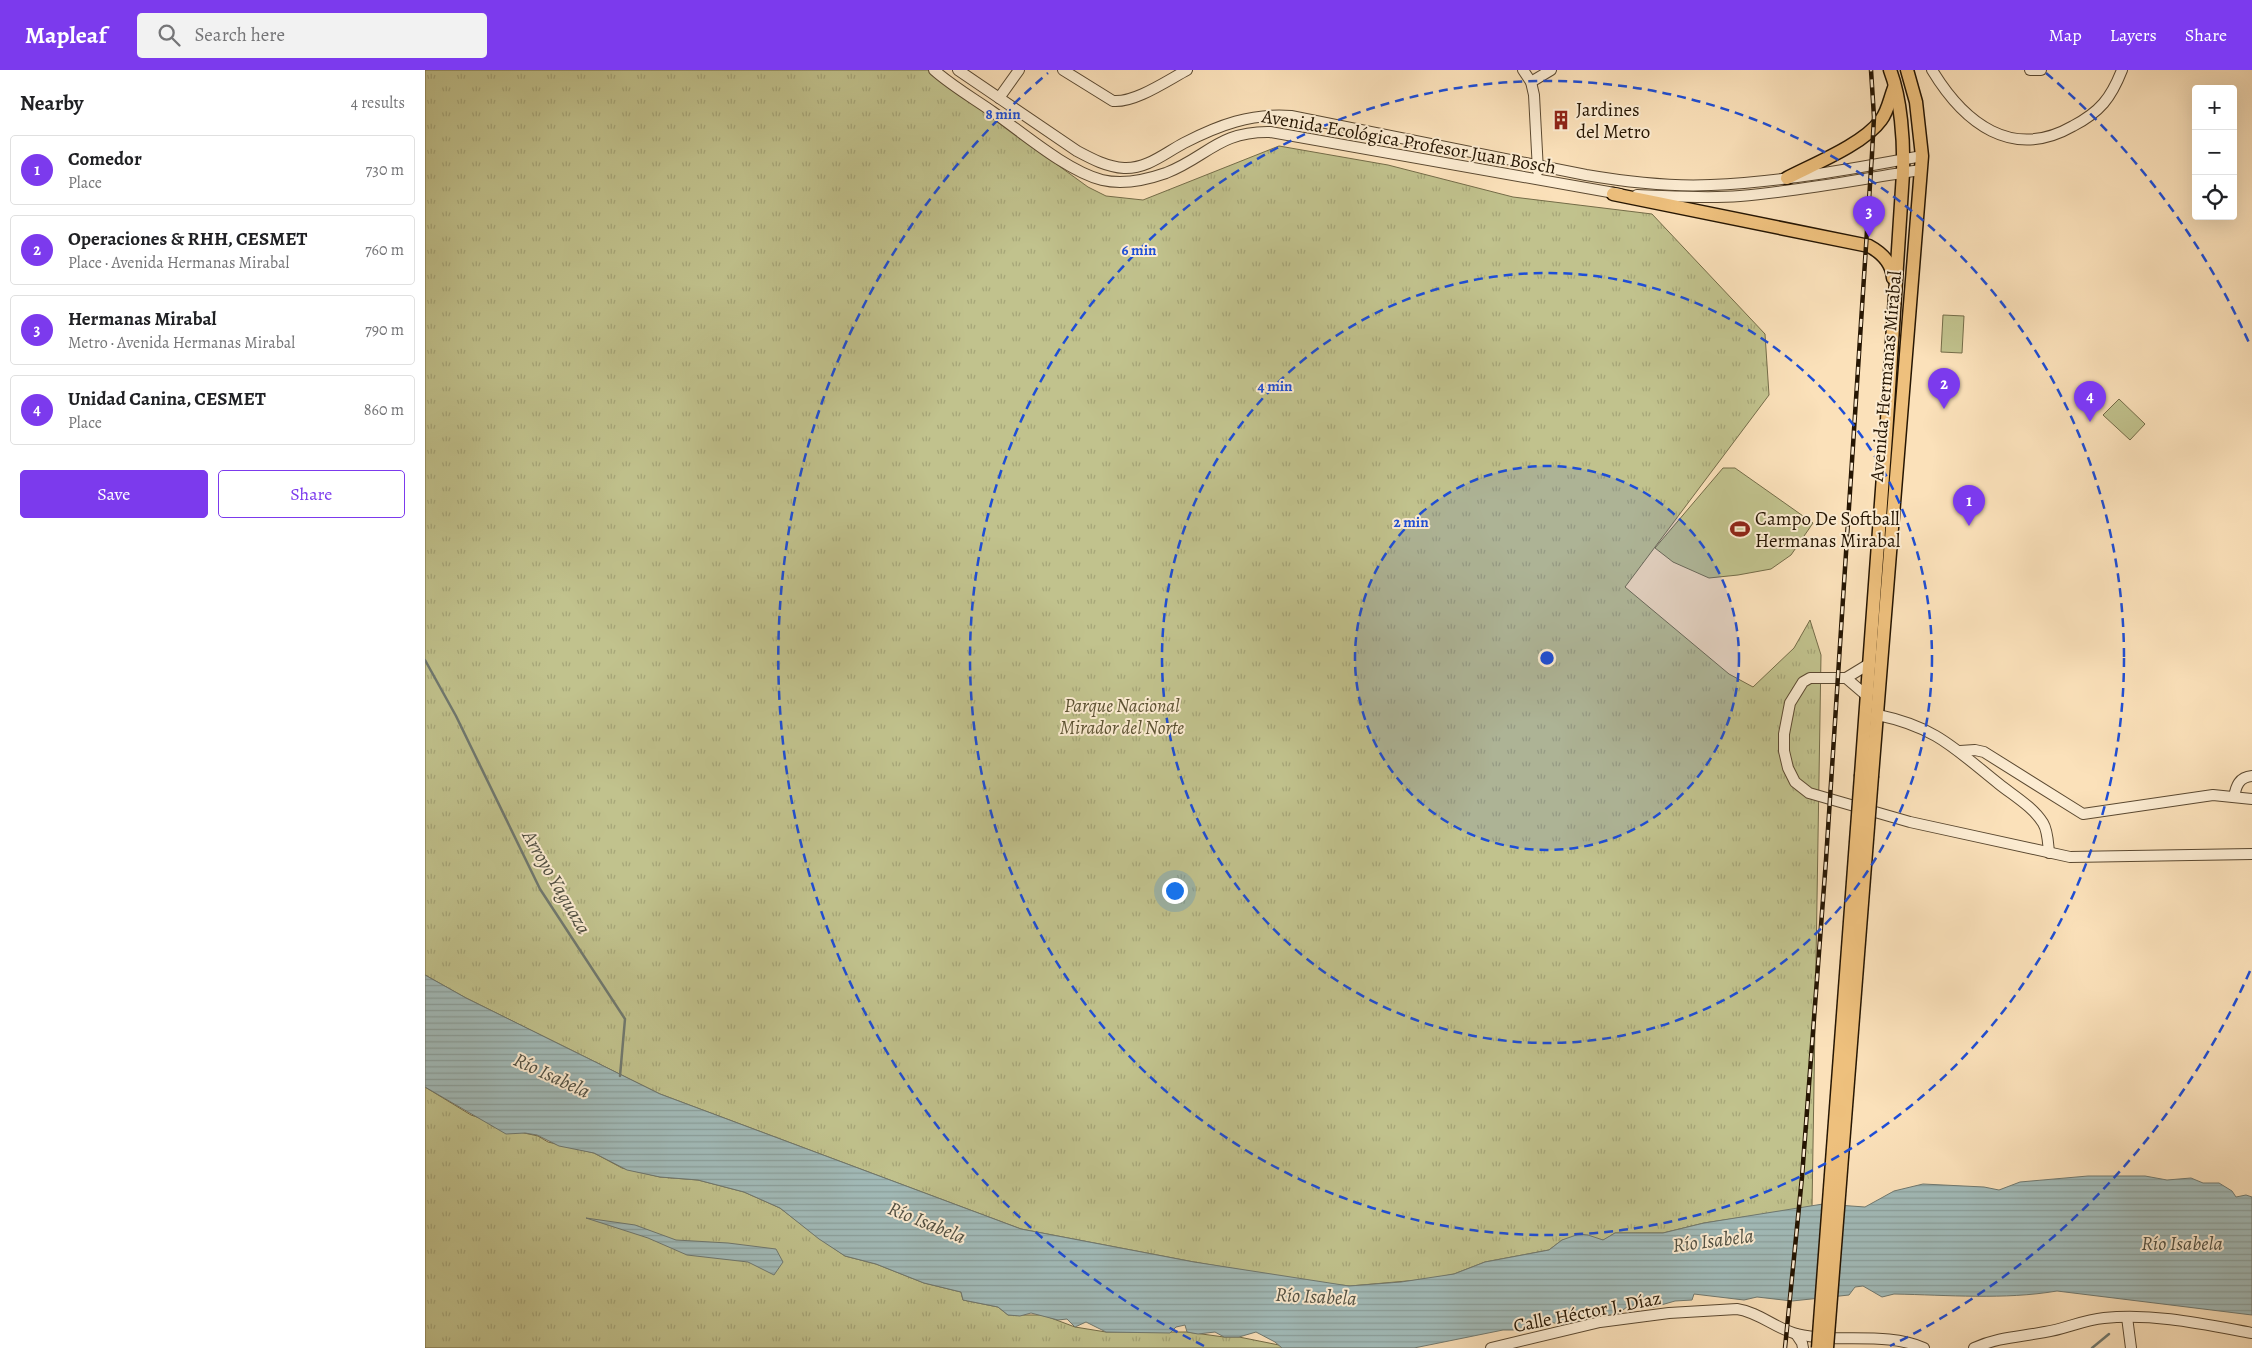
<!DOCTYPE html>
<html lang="en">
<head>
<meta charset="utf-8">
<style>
	body { margin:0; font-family:Alegreya,serif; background:#f2f2f2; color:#202124 }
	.controls { position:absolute; right:15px; top:15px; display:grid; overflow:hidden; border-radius:5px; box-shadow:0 5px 20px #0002 }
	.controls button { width:45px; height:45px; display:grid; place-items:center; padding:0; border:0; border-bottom:1px solid #e0e0e0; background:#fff; color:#202124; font:25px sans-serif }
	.you { position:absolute; left:749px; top:820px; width:18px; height:18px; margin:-12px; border:4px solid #fff; border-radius:50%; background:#1a73e8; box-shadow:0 0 0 8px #1a73e833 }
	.badge { display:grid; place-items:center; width:32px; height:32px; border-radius:50%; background:#7c3aed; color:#fff; font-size:16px; font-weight:700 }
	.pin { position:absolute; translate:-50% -41px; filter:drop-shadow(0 1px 2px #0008) }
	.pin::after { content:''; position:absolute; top:26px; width:18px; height:15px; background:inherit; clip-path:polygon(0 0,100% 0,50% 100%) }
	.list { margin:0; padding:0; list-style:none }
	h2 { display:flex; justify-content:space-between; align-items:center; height:65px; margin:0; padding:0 20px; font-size:21px }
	h2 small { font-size:16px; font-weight:400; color:#757577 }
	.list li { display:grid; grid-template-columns:32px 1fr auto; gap:15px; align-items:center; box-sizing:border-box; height:70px; margin:0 10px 10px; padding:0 10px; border:1px solid #e0e0e0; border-radius:5px }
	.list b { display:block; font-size:19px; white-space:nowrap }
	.list p { margin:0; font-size:16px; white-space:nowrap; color:#757577 }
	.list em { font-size:16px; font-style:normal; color:#757577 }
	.actions { display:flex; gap:10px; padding:15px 20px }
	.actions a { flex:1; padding:11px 0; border:1px solid #7c3aed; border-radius:5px; text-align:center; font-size:18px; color:#7c3aed }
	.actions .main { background:#7c3aed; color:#fff }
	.icon { flex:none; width:28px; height:28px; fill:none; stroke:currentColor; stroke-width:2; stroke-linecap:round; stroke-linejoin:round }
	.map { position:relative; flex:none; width:1827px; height:1278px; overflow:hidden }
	header { display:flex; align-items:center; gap:30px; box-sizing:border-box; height:70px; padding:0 25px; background:#7c3aed; color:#fff }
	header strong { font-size:24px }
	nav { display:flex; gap:28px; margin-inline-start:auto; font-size:18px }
	.search { width:350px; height:45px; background:#f2f2f2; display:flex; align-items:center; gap:12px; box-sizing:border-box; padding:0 18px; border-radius:5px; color:#757577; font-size:19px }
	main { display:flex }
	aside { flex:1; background:#fff }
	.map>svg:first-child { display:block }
	.grass { fill:#c1c28d; stroke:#746c48 }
	.park { fill:url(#park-tufts); stroke:#746c48 }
	.water { fill:url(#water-rules); stroke:#707970 }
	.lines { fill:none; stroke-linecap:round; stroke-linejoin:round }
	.stream { stroke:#707970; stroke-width:2.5 }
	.minor-casing { stroke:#5b4931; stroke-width:12 }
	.major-casing { stroke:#261603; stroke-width:15 }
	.minor { stroke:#fcecd2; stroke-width:10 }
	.major { stroke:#eec07d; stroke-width:12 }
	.rail-casing { stroke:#261603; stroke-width:4.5 }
	.rail { stroke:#fcecd2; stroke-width:2.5; stroke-dasharray:8; stroke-linecap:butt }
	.major-bridge-casing { stroke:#261603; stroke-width:15; stroke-linecap:butt }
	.major-bridge { stroke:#eec07d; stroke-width:12 }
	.ring { fill:none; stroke:#1d4ed8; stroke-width:2.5; stroke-dasharray:9 6 }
	.labels { text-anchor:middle; stroke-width:4; stroke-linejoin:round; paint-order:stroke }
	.poi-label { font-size:19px; fill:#261603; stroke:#fcecd2; text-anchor:start }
	.street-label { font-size:19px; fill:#261603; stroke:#fcecd2 }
	.park-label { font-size:19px; font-style:italic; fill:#5c5233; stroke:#fcecd2 }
	.water-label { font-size:20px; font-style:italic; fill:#515043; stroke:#fcecd2 }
	.centre { fill:#1d4ed8; stroke:#fcecd2; stroke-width:2.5 }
	.ring-label { font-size:15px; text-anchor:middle; font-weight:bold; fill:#1d4ed8; stroke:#fcecd2; stroke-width:4; stroke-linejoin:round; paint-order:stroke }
</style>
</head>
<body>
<header>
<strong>Mapleaf</strong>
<div class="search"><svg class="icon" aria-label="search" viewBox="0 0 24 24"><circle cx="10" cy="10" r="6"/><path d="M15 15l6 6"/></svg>Search here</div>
<nav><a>Map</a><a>Layers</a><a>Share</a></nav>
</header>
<main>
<aside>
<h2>Nearby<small>4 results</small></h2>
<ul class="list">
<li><span class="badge">1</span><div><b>Comedor</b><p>Place</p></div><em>730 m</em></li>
<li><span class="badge">2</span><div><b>Operaciones &amp; RHH, CESMET</b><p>Place · Avenida Hermanas Mirabal</p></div><em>760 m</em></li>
<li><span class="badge">3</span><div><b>Hermanas Mirabal</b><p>Metro · Avenida Hermanas Mirabal</p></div><em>790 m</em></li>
<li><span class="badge">4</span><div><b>Unidad Canina, CESMET</b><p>Place</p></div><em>860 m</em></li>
</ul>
<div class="actions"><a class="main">Save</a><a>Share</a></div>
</aside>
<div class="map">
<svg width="1827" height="1278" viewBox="0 0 1827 1278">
	<defs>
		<pattern id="park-tufts" width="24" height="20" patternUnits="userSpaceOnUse" patternTransform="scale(1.25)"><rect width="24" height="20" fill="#c1c28d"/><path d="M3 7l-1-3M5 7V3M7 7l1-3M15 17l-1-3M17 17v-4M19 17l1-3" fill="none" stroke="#a6a678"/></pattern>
		<pattern id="water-rules" width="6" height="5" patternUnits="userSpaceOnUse" patternTransform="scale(1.25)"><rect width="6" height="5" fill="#a2bbb9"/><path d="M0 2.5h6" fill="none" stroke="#8ba09d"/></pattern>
	</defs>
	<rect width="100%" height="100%" fill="#fbe1ba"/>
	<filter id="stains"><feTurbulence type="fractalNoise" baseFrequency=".004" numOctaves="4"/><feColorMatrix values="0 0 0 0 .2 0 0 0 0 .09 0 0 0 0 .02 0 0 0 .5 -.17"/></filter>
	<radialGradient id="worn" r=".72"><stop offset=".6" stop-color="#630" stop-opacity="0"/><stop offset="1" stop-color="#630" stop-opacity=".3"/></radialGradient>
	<g class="grass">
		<path d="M1518 245 1539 246 1537 283 1516 282Z"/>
		<path d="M1694 329 1720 354 1705 370 1678 345Z"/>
		<path d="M1298 398H1310L1388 453 1366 485 1346 499 1313 505 1284 508 1248 492 1230 478Z"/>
	</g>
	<g class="park">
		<path d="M0 0H505L518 12 663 117 681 126 718 130 854 76 963 95 1088 127 1227 144 1340 264 1344 325 1200 517 1304 604 1328 617 1369 578 1385 550 1396 585 1387 1137 1279 1153 1238 1163H1190L1179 1170H1137L1124 1180 1060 1192 1029 1204 1005 1209 925 1216 888 1212 769 1192 596 1159 235 1024 41 928 0 905Z"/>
		<path d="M0 1017 46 1045 61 1050 67 1056 113 1066 123 1072 169 1083 197 1098 235 1107 273 1110 319 1122 355 1138 394 1168 420 1186 451 1194 499 1213 536 1222 538 1230 573 1237 583 1245H618L650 1257 681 1262H762L799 1267H814L854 1275 857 1278H0Z"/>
	</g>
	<g class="water">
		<path d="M0 905 41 928 235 1024 596 1159 769 1192 924 1216 976 1212 1029 1204 1060 1192 1124 1180 1137 1170 1154 1164 1163 1165 1178 1170 1190 1163H1238L1279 1153 1398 1134 1440 1137 1469 1121 1498 1114 1559 1117 1574 1120 1595 1112 1663 1106H1720L1742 1110 1766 1108 1778 1113H1794L1807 1121 1811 1127 1821 1125 1827 1127V1245L1632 1221C1579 1230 1523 1225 1469 1224L1457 1227 1438 1216 1430 1217 1424 1225 1367 1231 1332 1227 1319 1230 1269 1224 1267 1230 1250 1231 1229 1237H1202L1186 1249 1142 1256 1125 1252 1088 1260H1078L989 1278H857L850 1272 831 1262 814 1267H799L790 1262 773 1264 762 1262 760 1255 751 1257 745 1263 681 1262 661 1252 650 1257 642 1249 633 1250 606 1243 595 1246 583 1245 573 1237 538 1230 536 1222 499 1213 451 1194 420 1186 394 1169 355 1138 319 1122 273 1110 235 1107 202 1100 169 1083 134 1076 112 1065 100 1063 81 1064 0 1017Z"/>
		<path d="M161 1148 210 1155 251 1170 303 1173 351 1179 358 1192 349 1205 323 1192 262 1185 223 1168Z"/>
	</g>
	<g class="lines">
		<g class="stream">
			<path d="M0 590 31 646 115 819 200 949 195 1006"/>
			<path d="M1667 1278 1684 1264"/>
		</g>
		<defs>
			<g id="minor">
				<path d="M509 0C527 16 548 28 568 42 598 63 642 101 677 110 698 115 721 110 741 103 782 87 794 61 845 62L1195 124"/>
				<path d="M533 0 652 81C667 89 682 97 699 98 722 99 740 83 759 73 794 55 826 43 866 46L1161 105C1202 112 1244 117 1286 115 1356 112 1427 99 1497 86"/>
				<path d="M638 0 688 31C710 33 743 10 762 0"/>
				<path d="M1098 0 1106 12 1109 25 1113 101"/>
				<path d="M1507 0C1539 53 1587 91 1648 56 1675 42 1686 28 1697 0"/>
				<path d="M1605 0H1616"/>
				<path d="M1106 12 1126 0"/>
				<path d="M574 28 594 0"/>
				<path d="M1212 125C1246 126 1281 129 1315 126 1376 121 1435 109 1496 100"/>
				<path d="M1444 594 1421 608H1385L1378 612 1365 633 1359 664V681L1363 698 1370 712 1384 723 1485 752 1645 787 1827 784"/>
				<path d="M1421 608 1442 626"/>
				<path d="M1453 645C1511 657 1530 679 1574 714 1589 726 1608 737 1618 753 1623 761 1623 773 1624 783"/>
				<path d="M1535 681 1550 680 1559 682 1658 744 1788 725 1827 729"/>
				<path d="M1809 727C1811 716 1814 707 1827 706"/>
				<path d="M1702 1247 1706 1278"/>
				<path d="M1371 1264 1377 1273 1378 1278"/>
				<path d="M1066 1278 1175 1252 1244 1243 1312 1239C1334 1242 1351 1259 1372 1264 1414 1274 1459 1261 1499 1278"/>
				<path d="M1549 1278C1574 1267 1594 1267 1620 1262 1640 1259 1658 1250 1679 1248 1729 1243 1778 1254 1827 1263"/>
			</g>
			<g id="major">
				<path d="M1362 108C1389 94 1439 74 1456 50 1463 41 1465 28 1469 18"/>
				<path d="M1188 124 1444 176C1457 183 1467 193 1468 208"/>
				<path d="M1436 705 1461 365 1478 103C1479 72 1476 28 1465 0"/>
				<path d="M1447 706 1497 86 1491 32 1482 0"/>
			</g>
		</defs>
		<use href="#minor" class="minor-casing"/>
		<use href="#major" class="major-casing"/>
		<use href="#minor" class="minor"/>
		<use href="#major" class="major"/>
		<defs>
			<path id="rail" d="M1360 1278 1377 1107 1401 790 1447 84 1449 47 1446 0"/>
		</defs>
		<use href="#rail" class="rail-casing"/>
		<use href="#rail" class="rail"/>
		<defs>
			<g id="major-bridge">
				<path d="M1393 1278 1436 705"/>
				<path d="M1402 1278 1447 706"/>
			</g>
		</defs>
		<use href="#major-bridge" class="major-bridge-casing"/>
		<use href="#major-bridge" class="major-bridge"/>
	</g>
	<circle cx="1122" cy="588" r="192" fill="#1d4ed8" fill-opacity=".12"/>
	<g class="ring">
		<circle cx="1122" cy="588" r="192"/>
		<circle cx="1122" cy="588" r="385"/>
		<circle cx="1122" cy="588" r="577"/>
		<path d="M1825 901A769 769 0 0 1 1465 1276M779 1276A769 769 0 0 1 623 3M1621 3A769 769 0 0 1 1825 275"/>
	</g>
	<defs>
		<symbol id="building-bare" viewBox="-9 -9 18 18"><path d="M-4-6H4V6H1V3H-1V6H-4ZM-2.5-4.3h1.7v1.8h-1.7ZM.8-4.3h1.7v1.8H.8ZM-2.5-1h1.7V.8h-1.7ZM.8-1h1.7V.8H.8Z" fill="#8f2418" stroke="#fcecd2" stroke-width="2.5" paint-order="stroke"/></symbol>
		<symbol id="stadium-bare" viewBox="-9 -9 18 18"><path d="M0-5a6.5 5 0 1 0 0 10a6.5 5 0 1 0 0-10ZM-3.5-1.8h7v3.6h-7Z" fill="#8f2418" stroke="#fcecd2" stroke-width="2.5" paint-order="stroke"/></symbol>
	</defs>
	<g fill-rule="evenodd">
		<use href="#building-bare" x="1122" y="36" width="28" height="28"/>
		<use href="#stadium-bare" x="1301" y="445" width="28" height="28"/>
	</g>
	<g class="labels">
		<g class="poi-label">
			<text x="1151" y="46">Jardines<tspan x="1151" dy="22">del Metro</tspan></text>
			<text x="1330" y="455">Campo De Softball<tspan x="1330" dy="22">Hermanas Mirabal</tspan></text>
		</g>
		<g class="street-label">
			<text transform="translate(984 71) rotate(10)" y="7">Avenida Ecológica Profesor Juan Bosch</text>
			<text transform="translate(1460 306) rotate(-85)" y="7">Avenida Hermanas Mirabal</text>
			<text transform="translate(1162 1241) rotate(-11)" y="7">Calle Héctor J. Díaz</text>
		</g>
		<g class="park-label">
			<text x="697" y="642">Parque Nacional<tspan x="697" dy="22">Mirador del Norte</tspan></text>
		</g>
		<g class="water-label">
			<text transform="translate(132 812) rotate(60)" y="7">Arroyo Yaguaza</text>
			<text transform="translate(127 1005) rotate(25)" y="7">Río Isabela</text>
			<text transform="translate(502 1152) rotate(22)" y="7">Río Isabela</text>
			<text transform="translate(1288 1170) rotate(-7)" y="7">Río Isabela</text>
			<text x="1757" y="1180">Río Isabela</text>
			<text transform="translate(891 1226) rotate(3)" y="7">Río Isabela</text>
		</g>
	</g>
	<circle cx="1122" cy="588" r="8" class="centre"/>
	<g class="ring-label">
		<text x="578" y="49">8 min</text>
		<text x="714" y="185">6 min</text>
		<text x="850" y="321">4 min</text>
		<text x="986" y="457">2 min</text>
	</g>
	<rect width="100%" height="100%" filter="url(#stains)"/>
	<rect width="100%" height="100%" fill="url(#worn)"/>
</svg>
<div class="controls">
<button>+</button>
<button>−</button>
<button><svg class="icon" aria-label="locate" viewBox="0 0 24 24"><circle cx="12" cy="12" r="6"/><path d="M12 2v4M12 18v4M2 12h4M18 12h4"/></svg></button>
</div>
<div class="you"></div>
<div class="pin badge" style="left:1544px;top:456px">1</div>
<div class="pin badge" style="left:1519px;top:339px">2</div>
<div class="pin badge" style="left:1444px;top:167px">3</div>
<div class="pin badge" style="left:1665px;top:352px">4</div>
</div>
</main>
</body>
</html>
